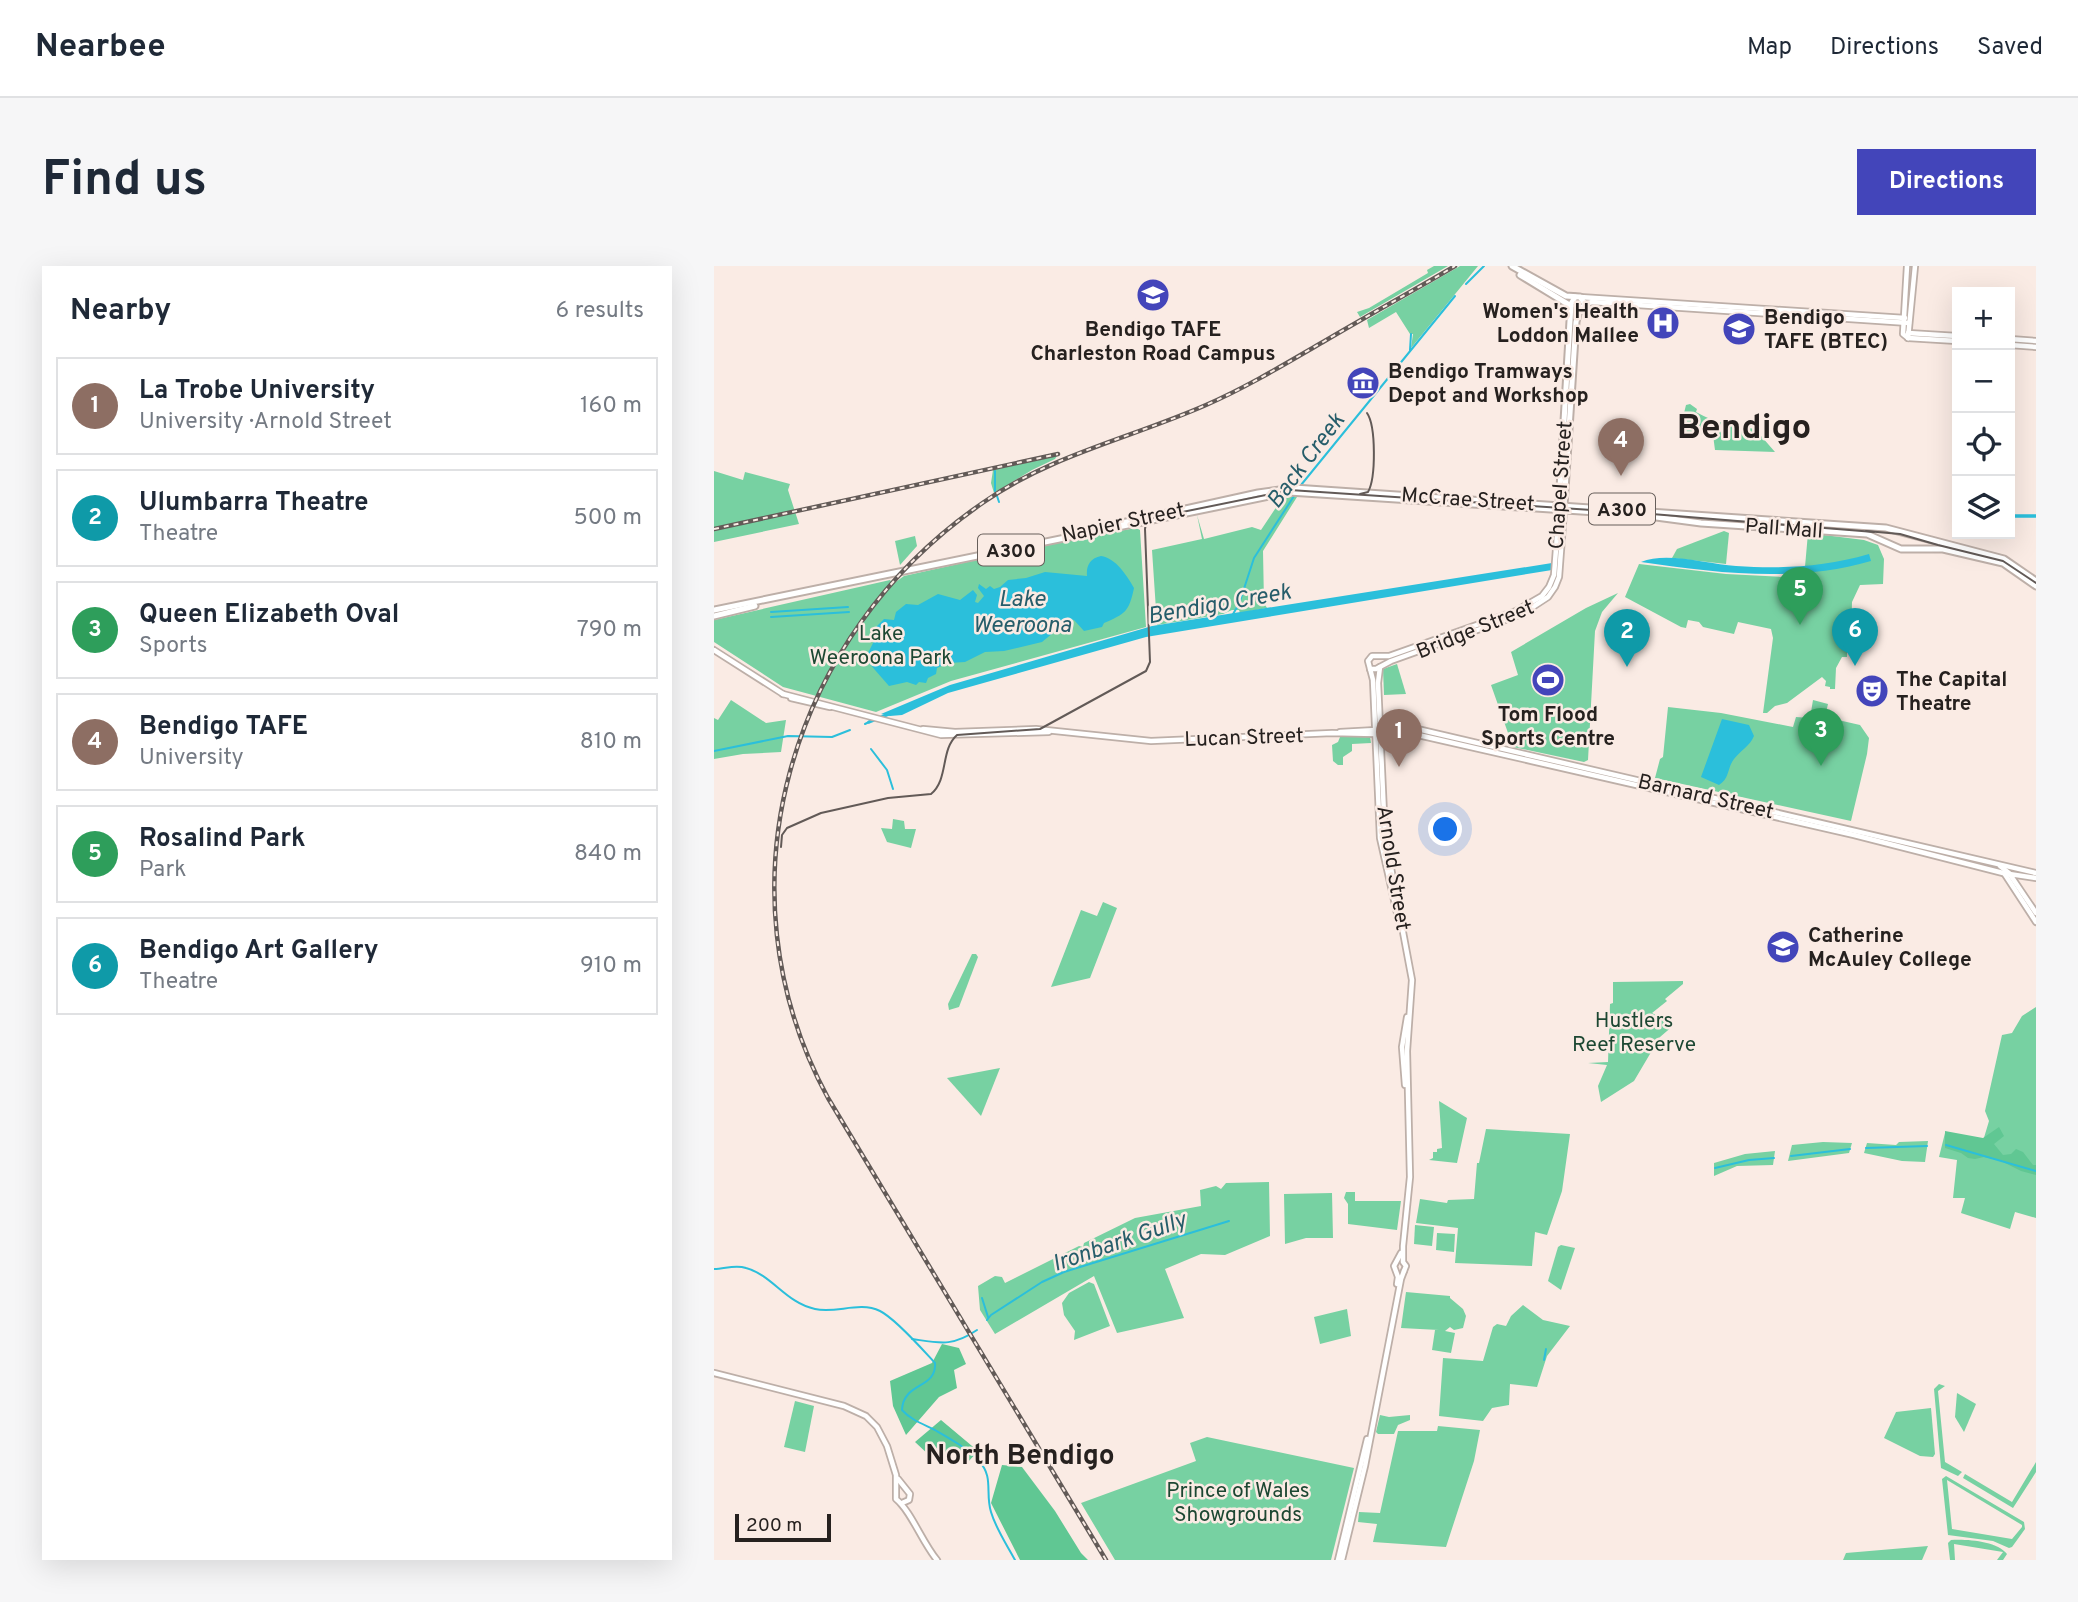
<!DOCTYPE html>
<html lang="en">
<head>
<meta charset="utf-8">
<style>
	body { margin:0; font-family:Overpass,sans-serif; background:#f6f6f7; color:#1f2937 }
	.controls { position:absolute; right:21px; top:21px; display:grid; overflow:hidden; border-radius:0px; box-shadow:0 7px 28px #0002 }
	.controls button { width:63px; height:63px; display:grid; place-items:center; padding:0; border:0; border-bottom:2px solid #e0e1e3; background:#fff; color:#1f2937; font:35px sans-serif }
	.scale { position:absolute; left:21px; bottom:18px; width:96px; box-sizing:border-box; padding-left:7px; border:4px solid #26211f; border-top:0; font-size:19px; line-height:24px; white-space:nowrap; color:#26211f; -webkit-text-stroke:5px #faebe4; paint-order:stroke }
	.you { position:absolute; left:732px; top:564px; width:24px; height:24px; margin:-18px; border:5px solid #fff; border-radius:50%; background:#1a73e8; box-shadow:0 0 0 10px #1a73e833 }
	.badge { display:grid; place-items:center; width:46px; height:46px; border-radius:50%; background:#4345ba; color:#fff; font-size:23px; font-weight:700 }
	.pin { position:absolute; translate:-50% -58px; filter:drop-shadow(0 2px 4px #0008) }
	.pin::after { content:''; position:absolute; top:37px; width:24px; height:21px; background:inherit; clip-path:polygon(0 0,100% 0,50% 100%) }
	.list { margin:0; padding:0; list-style:none }
	h2 { display:flex; justify-content:space-between; align-items:center; height:91px; margin:0; padding:0 28px; font-size:30px }
	h2 small { font-size:23px; font-weight:400; color:#747a83 }
	.list li { display:grid; grid-template-columns:46px 1fr auto; gap:21px; align-items:center; box-sizing:border-box; height:98px; margin:0 14px 14px; padding:0 14px; border:2px solid #e0e1e3; border-radius:0px }
	.list b { display:block; font-size:26px; white-space:nowrap }
	.list p { margin:0; font-size:23px; white-space:nowrap; color:#747a83 }
	.list em { font-size:23px; font-style:normal; color:#747a83 }
	.icon { flex:none; width:38px; height:38px; fill:none; stroke:currentColor; stroke-width:2; stroke-linecap:round; stroke-linejoin:round }
	.map { position:relative; flex:none; width:1322px; height:1294px; overflow:hidden; border-radius:0px }
	header { display:flex; align-items:center; gap:42px; box-sizing:border-box; height:98px; padding:0 35px; background:#fff; border-bottom:2px solid #e0e1e3 }
	header strong { font-size:33px }
	nav { display:flex; gap:38px; margin-inline-start:auto; font-size:24px }
	.intro { display:flex; align-items:center; justify-content:space-between; box-sizing:border-box; height:168px; padding:0 42px }
	h1 { margin:0; font-size:49px }
	.button { padding:18px 32px; border-radius:0px; background:#4345ba; color:#fff; font-size:24px; font-weight:700 }
	main { display:flex; gap:42px; padding:0 42px }
	aside { flex:1; background:#fff; border-radius:0px; box-shadow:0 7px 28px #0002 }
	.map>svg:first-child { display:block }
	.green { fill:#77d1a2; fill-rule:evenodd }
	.forest { fill:#60c793 }
	.water { fill:#2bbfdb }
	.lines { fill:none; stroke-linecap:round; stroke-linejoin:round }
	.stream { stroke:#2bbfdb; stroke-width:2 }
	.canal { stroke:#2bbfdb; stroke-width:3.5 }
	.secondary-casing { stroke:#bdafa8; stroke-width:8 }
	.primary-casing { stroke:#bdafa8; stroke-width:9 }
	.trunk-casing { stroke:#bdafa8; stroke-width:9 }
	.secondary { stroke:#fff; stroke-width:4.5 }
	.primary { stroke:#fff; stroke-width:5 }
	.trunk { stroke:#fff; stroke-width:5 }
	.tram { stroke:#625a57; stroke-width:2 }
	.rail-casing { stroke:#625a57; stroke-width:4.5 }
	.rail { stroke:#faebe4; stroke-width:2; stroke-dasharray:5; stroke-linecap:butt }
	.labels { text-anchor:middle; stroke-width:5; stroke-linejoin:round; paint-order:stroke }
	.shield { fill:#faebe4; stroke:#665e5a; stroke-width:2 }
	.shield-label { font-size:19px; font-weight:bold; fill:#26211f }
	.poi-label { font-size:21px; font-weight:bold; fill:#26211f; stroke:#faebe4; text-anchor:start }
	.street-label { font-size:21px; fill:#26211f; stroke:#faebe4 }
	.park-label { font-size:21px; fill:#1c4732; stroke:#faebe4 }
	.water-label { font-size:23px; font-style:italic; fill:#265d6a; stroke:#faebe4 }
	.district-label { font-size:28px; font-weight:bold; fill:#26211f; stroke:#faebe4 }
	.town-label { font-size:35px; font-weight:bold; fill:#26211f; stroke:#faebe4 }
</style>
</head>
<body>
<header>
<strong>Nearbee</strong>
<nav><a>Map</a><a>Directions</a><a>Saved</a></nav>
</header>
<div class="intro"><h1>Find us</h1><a class="button">Directions</a></div>
<main>
<aside>
<h2>Nearby<small>6 results</small></h2>
<ul class="list">
<li><span class="badge" style="background:#8d6e63">1</span><div><b>La Trobe University</b><p>University · Arnold Street</p></div><em>160 m</em></li>
<li><span class="badge" style="background:#0f9aa8">2</span><div><b>Ulumbarra Theatre</b><p>Theatre</p></div><em>500 m</em></li>
<li><span class="badge" style="background:#2e9e5b">3</span><div><b>Queen Elizabeth Oval</b><p>Sports</p></div><em>790 m</em></li>
<li><span class="badge" style="background:#8d6e63">4</span><div><b>Bendigo TAFE</b><p>University</p></div><em>810 m</em></li>
<li><span class="badge" style="background:#2e9e5b">5</span><div><b>Rosalind Park</b><p>Park</p></div><em>840 m</em></li>
<li><span class="badge" style="background:#0f9aa8">6</span><div><b>Bendigo Art Gallery</b><p>Theatre</p></div><em>910 m</em></li>
</ul>
</aside>
<div class="map">
<svg width="1322" height="1294" viewBox="0 0 1322 1294">
	<rect width="100%" height="100%" fill="#faebe4"/>
	<g class="green">
		<path d="M720 0H734L646 51 643 46 655 42 714 7 713 4Z"/>
		<path d="M746 0H764L697 82 699 68H696L682 46 655 62 653 54Z"/>
		<path d="M976 138 983 143 982 146C1001 157 1020 160 1041 163L1061 186 1001 184 999 169 972 167 973 155 969 151 972 139Z"/>
		<path d="M343 190 341 193 318 204 280 227 277 217 279 204Z"/>
		<path d="M0 205 29 214 31 206 76 218 74 224 85 258 0 276Z"/>
		<path d="M569 231H583L549 285 550 337 553 342 526 347 525 344H518L509 348 443 359 438 284 488 273 483 249 490 273 538 261 547 264Z"/>
		<path d="M422 262 426 264 432 361 237 415 162 446 69 421 0 376V354L176 314 179 318 190 310 348 275Z"/>
		<path d="M1010 265 1015 267 1012 298 958 292 963 283Z"/>
		<path d="M1094 267 1150 274 1164 279 1170 293 1169 318 1146 319 1138 336 1137 376 1140 380 1133 383V391H1128L1122 402 1121 423H1116V421L1111 420 1112 415 1108 411 1073 437 1061 440 1053 447H1049L1059 372 1057 363 1024 356 1020 368 989 361 985 356 974 354 972 362 967 361 911 331 925 298 1012 308 1090 312Z"/>
		<path d="M201 270 203 280 186 299 181 275Z"/>
		<path d="M904 327 888 346 881 365 874 494 870 496 799 481 777 419 804 409 797 386 872 342Z"/>
		<path d="M683 398 692 428 670 429 669 403Z"/>
		<path d="M17 434 52 457 72 454 67 486 29 488 0 493V452L4 454Z"/>
		<path d="M1099 434 1114 438 1111 451 1146 459 1155 472 1153 488 1137 555 941 512 946 493 949 491 954 441 1007 447 1079 461 1082 451 1096 452Z"/>
		<path d="M656 470 657 477 638 478V485L629 491V499H624L619 495 618 479 624 476 626 471Z"/>
		<path d="M179 553 190 555 191 563H202L197 582 173 576 167 562 178 563Z"/>
		<path d="M389 636 403 642 376 712 337 721 367 644 383 650Z"/>
		<path d="M258 688H262L264 691 245 741 235 744 234 738Z"/>
		<path d="M969 715V718L951 733 953 735 938 747 960 759 946 771 920 815 887 836 884 820 893 799 874 797 894 796 896 738 899 737V716Z"/>
		<path d="M1322 741V952L1301 946 1296 963 1247 947 1251 932H1239L1243 894 1225 891 1231 867 1269 875 1275 855 1271 845 1288 769 1298 767 1308 750Z"/>
		<path d="M286 802 267 850 233 812Z"/>
		<path d="M725 835 753 852 743 897 715 894 719 892V886H723V883L728 882Z"/>
		<path d="M772 863 856 868 848 925 833 969 821 966 818 1000 741 997 744 962 702 957 706 933 733 937 734 934 760 933 763 897H765Z"/>
		<path d="M1214 875 1211 896 1188 895 1150 887 1153 877 1182 879 1185 876Z"/>
		<path d="M1109 876 1138 877 1135 887 1074 895 1078 879Z"/>
		<path d="M1061 885 1059 899 1023 900 1000 910V897L1031 888Z"/>
		<path d="M555 916 556 970 511 989 487 988 451 1003 470 1052 403 1067 380 1010 281 1068 266 1044 264 1020 281 1010 288 1011 291 1017 365 980 369 981 370 977 421 952 487 940 486 924 502 920 507 923 512 917Z"/>
		<path d="M632 926H641V935H687L683 964 634 958V938L630 932Z"/>
		<path d="M618 927 619 972H592L571 978 570 928Z"/>
		<path d="M701 959 720 961 718 980 700 978Z"/>
		<path d="M723 967 741 968 740 986 722 984Z"/>
		<path d="M847 979 861 982 847 1024 834 1015 844 981Z"/>
		<path d="M375 1016 380 1018 396 1060 360 1074 361 1065 350 1049 348 1037 355 1027Z"/>
		<path d="M692 1026 736 1030V1032L749 1043 752 1050 749 1062 740 1064 736 1061 731 1065 741 1067 737 1087 718 1084 721 1064H725L687 1062Z"/>
		<path d="M809 1039 829 1054 856 1060 833 1090 823 1121 796 1118 795 1139 778 1142 769 1155 725 1150 729 1092 769 1095 779 1061 783 1058 792 1060 797 1050Z"/>
		<path d="M633 1043 637 1070 606 1078 600 1051Z"/>
		<path d="M1225 1118 1231 1120 1224 1125 1231 1196 1248 1206 1244 1210 1227 1202 1220 1123Z"/>
		<path d="M1243 1127 1262 1138 1250 1166 1241 1151Z"/>
		<path d="M81 1135 100 1140 91 1186 70 1181Z"/>
		<path d="M1217 1142 1221 1188 1219 1191 1206 1190 1170 1172 1182 1146Z"/>
		<path d="M666 1149 675 1151 696 1149V1154L684 1159 680 1168H664L662 1166Z"/>
		<path d="M724 1160 766 1164 760 1195 732 1281 659 1276 663 1258 644 1256 645 1246 666 1247 684 1165H723Z"/>
		<path d="M493 1171 640 1202 617 1294H401L367 1237 482 1195 476 1177Z"/>
		<path d="M1322 1196V1206L1299 1242 1249 1212 1251 1208 1298 1236Z"/>
		<path d="M1232 1210 1310 1256 1311 1263 1298 1281 1295 1282 1279 1275 1234 1269 1228 1213ZM1233 1214 1308 1259V1261L1298 1273 1238 1263Z"/>
		<path d="M1237 1274C1253 1273 1283 1275 1293 1288L1289 1294H1283L1289 1286 1240 1278 1241 1294H1236L1234 1277Z"/>
		<path d="M1214 1280 1208 1294H1129L1132 1287Z"/>
	</g>
	<g class="forest">
		<path d="M1285 861 1290 870 1280 878 1289 889 1297 888 1302 883 1309 886 1319 899H1322V909L1307 905 1285 894 1270 891 1261 893 1254 892 1247 887 1231 882V865L1269 872Z"/>
		<path d="M228 1078 245 1082 252 1098 240 1104 243 1122 225 1131 192 1169 179 1140 176 1115 218 1097Z"/>
		<path d="M227 1154 264 1185 254 1196 244 1185 216 1190 201 1176Z"/>
		<path d="M288 1199 308 1201 341 1245 367 1287 374 1294H306L277 1237Z"/>
	</g>
	<g class="water">
		<path d="M1155 288 1157 295C1083 317 1002 307 927 296 952 285 994 298 1022 300 1069 303 1110 301 1155 288Z"/>
		<path d="M387 290C402 292 413 310 420 322 415 346 411 348 390 357L388 361 370 365 360 354 356 353 328 376 290 385 271 386 251 396 234 397 223 402 222 408 214 412 212 417 205 416 202 419 193 416 175 420 154 396 153 389 159 377 160 363 170 353 180 354 182 346 192 338 204 339 224 328 246 334 259 324 263 329 261 336 264 337 270 330 264 322 265 318 272 323 276 320 280 323 286 321 294 314 312 312 331 306 373 310C372 300 376 292 387 290Z"/>
		<path d="M838 297V304L432 371 234 427 188 449 176 450 167 448 236 419 438 360Z"/>
		<path d="M1008 453 1035 459 1040 470C1036 480 1026 485 1020 493 1013 502 1016 512 1005 519L987 511Z"/>
	</g>
	<g class="lines">
		<g class="stream">
			<path d="M752 18 770 0"/>
			<path d="M696 84 697 68"/>
			<path d="M281 205V225"/>
			<path d="M587 219 741 30"/>
			<path d="M283 230 285 236"/>
			<path d="M57 346 134 341"/>
			<path d="M519 348 525 338 540 292 580 230"/>
			<path d="M57 351 135 346"/>
			<path d="M151 458 155 456"/>
			<path d="M157 483 173 504 179 523"/>
			<path d="M0 485 74 470 118 471 136 464"/>
			<path d="M1232 879 1322 905"/>
			<path d="M1152 882 1213 880"/>
			<path d="M1077 890 1136 883"/>
			<path d="M1001 902 1035 894 1060 892"/>
			<path d="M0 1003C11 1003 21 998 32 1002 58 1009 72 1037 101 1043 122 1048 145 1035 166 1045 182 1053 208 1083 221 1097 223 1123 189 1116 188 1144 197 1154 209 1158 221 1164 235 1172 253 1182 265 1195 280 1211 271 1227 277 1246 282 1263 293 1279 301 1294"/>
			<path d="M268 1032 274 1051"/>
			<path d="M273 1054 277 1049 328 1016 350 1006 515 955"/>
			<path d="M198 1073C226 1077 238 1081 263 1064"/>
			<path d="M830 1094 832 1083"/>
		</g>
		<g class="canal">
			<path d="M1296 250H1322"/>
			<path d="M155 456 175 448"/>
		</g>
		<defs>
			<g id="secondary">
				<path d="M1193 0 1189 68 1194 72"/>
				<path d="M866 31 1191 52"/>
				<path d="M871 38 878 36 1195 57"/>
				<path d="M1194 67 1243 70"/>
				<path d="M1194 72 1201 0"/>
				<path d="M1194 72 1243 75"/>
				<path d="M1296 73 1322 75"/>
				<path d="M1296 79 1322 81"/>
				<path d="M0 384 69 428"/>
				<path d="M666 401 664 417 671 570 698 714 693 785 696 911 689 980V996L692 1000 690 1005"/>
				<path d="M656 403H662L677 395 808 348 834 331 841 321 845 311 850 244"/>
				<path d="M69 428 227 469 335 466"/>
				<path d="M77 432 116 441"/>
				<path d="M209 463 241 466 322 463 437 475 618 467 704 469 1140 569 1289 607 1322 612"/>
				<path d="M626 466 699 462 1322 607"/>
				<path d="M1286 600 1295 607 1322 647"/>
				<path d="M1290 607 1322 656"/>
				<path d="M685 656 666 572 659 414 654 395 658 390H675L802 345 828 330 835 321 840 309 845 244"/>
				<path d="M691 819 688 781 693 751"/>
				<path d="M683 1018 684 1011 680 1000 687 987"/>
				<path d="M0 1107 130 1140 152 1150 163 1161 173 1180 182 1209V1233C197 1245 208 1276 223 1294"/>
				<path d="M184 1213 196 1228 195 1234 188 1237"/>
				<path d="M624 1294 653 1173"/>
				<path d="M628 1294 651 1200 687 1013 690 1005"/>
			</g>
			<g id="primary">
				<path d="M798 0 852 30 866 31 871 38 864 48 862 56 850 239"/>
				<path d="M806 9 857 40"/>
				<path d="M845 239 857 38 861 31"/>
			</g>
			<g id="trunk">
				<path d="M385 262 544 227 580 222 1172 262 1290 293 1322 315"/>
				<path d="M0 344 575 226 927 249 987 257 1153 268 1187 283H1229L1289 297 1322 320"/>
				<path d="M0 350 41 340"/>
			</g>
		</defs>
		<use href="#secondary" class="secondary-casing"/>
		<use href="#primary" class="primary-casing"/>
		<use href="#trunk" class="trunk-casing"/>
		<use href="#secondary" class="secondary"/>
		<use href="#primary" class="primary"/>
		<use href="#trunk" class="trunk"/>
		<g class="tram">
			<path d="M646 228 654 226C662 212 662 160 653 147"/>
			<path d="M1152 265 1186 268 1224 279 1289 295 1322 317"/>
			<path d="M67 581 68 569 73 562 107 547 174 532 217 528C235 513 226 484 243 469L326 463 432 405 436 396 431 263 432 257 439 252 576 224 938 248 1160 266"/>
		</g>
		<defs>
			<g id="rail">
				<path d="M0 263 344 188"/>
				<path d="M392 1294 114 832C0 622 75 369 270 236 337 189 417 172 492 139 533 121 571 98 609 76 653 50 697 26 741 0"/>
			</g>
		</defs>
		<use href="#rail" class="rail-casing"/>
		<use href="#rail" class="rail"/>
	</g>
	<defs>
		<symbol id="university-disc" viewBox="-11 -11 22 22"><circle r="9.5" fill="#4345ba" stroke="#faebe4"/><path d="M0-5L7-2L0 1L-7-2ZM-4 1L0 2.5L4 1V4Q0 6-4 4Z" fill="#fff"/></symbol>
		<symbol id="hospital-disc" viewBox="-11 -11 22 22"><circle r="9.5" fill="#4345ba" stroke="#faebe4"/><path d="M-5-5h3v3.5h4V-5h3V5h-3V1.5h-4V5h-3Z" fill="#fff"/></symbol>
		<symbol id="museum-disc" viewBox="-11 -11 22 22"><circle r="9.5" fill="#4345ba" stroke="#faebe4"/><path d="M0-6L6-3V-2H-6V-3ZM-5-1h2V3h-2ZM-1-1h2V3h-2ZM3-1h2V3H3ZM-6 4H6V6H-6Z" fill="#fff"/></symbol>
		<symbol id="stadium-disc" viewBox="-11 -11 22 22"><circle r="9.5" fill="#4345ba" stroke="#faebe4"/><path d="M0-5a6.5 5 0 1 0 0 10a6.5 5 0 1 0 0-10ZM-3.5-1.8h7v3.6h-7Z" fill="#fff"/></symbol>
		<symbol id="theatre-disc" viewBox="-11 -11 22 22"><circle r="9.5" fill="#4345ba" stroke="#faebe4"/><path d="M-5-5.5Q0-4 5-5.5V0Q5 5 0 6Q-5 5-5 0ZM-3.3-2.5H-1v1.5H-3.3ZM1-2.5H3.3v1.5H1ZM-2.8 1Q0 5.5 2.8 1Z" fill="#fff"/></symbol>
		<symbol id="school-disc" viewBox="-11 -11 22 22"><circle r="9.5" fill="#4345ba" stroke="#faebe4"/><path d="M0-5L7-2L0 1L-7-2ZM-4 1L0 2.5L4 1V4Q0 6-4 4Z" fill="#fff"/></symbol>
	</defs>
	<g fill-rule="evenodd">
		<use href="#university-disc" x="420" y="10" width="38" height="38"/>
		<use href="#hospital-disc" x="930" y="38" width="38" height="38"/>
		<use href="#university-disc" x="1006" y="44" width="38" height="38"/>
		<use href="#museum-disc" x="630" y="98" width="38" height="38"/>
		<use href="#stadium-disc" x="815" y="395" width="38" height="38"/>
		<use href="#theatre-disc" x="1139" y="406" width="38" height="38"/>
		<use href="#school-disc" x="1050" y="662" width="38" height="38"/>
	</g>
	<g class="labels">
		<g class="shield">
			<rect x="875" y="227.5" width="66" height="31" rx="5"/>
			<rect x="264" y="268.5" width="66" height="31" rx="5"/>
		</g>
		<g class="shield-label">
			<text x="908" y="250">A300</text>
			<text x="297" y="291">A300</text>
		</g>
		<g class="poi-label">
			<text x="925" y="52" text-anchor="end">Women's Health<tspan x="925" dy="24">Loddon Mallee</tspan></text>
			<text x="1050" y="58">Bendigo<tspan x="1050" dy="24">TAFE (BTEC)</tspan></text>
			<text x="439" y="70" text-anchor="middle">Bendigo TAFE<tspan x="439" dy="24">Charleston Road Campus</tspan></text>
			<text x="674" y="112">Bendigo Tramways<tspan x="674" dy="24">Depot and Workshop</tspan></text>
			<text x="1182" y="420">The Capital<tspan x="1182" dy="24">Theatre</tspan></text>
			<text x="834" y="455" text-anchor="middle">Tom Flood<tspan x="834" dy="24">Sports Centre</tspan></text>
			<text x="1094" y="676">Catherine<tspan x="1094" dy="24">McAuley College</tspan></text>
		</g>
		<g class="street-label">
			<text transform="translate(846 219) rotate(-86)" y="7">Chapel Street</text>
			<text transform="translate(754 233) rotate(4)" y="7">McCrae Street</text>
			<text transform="translate(409 256) rotate(-12)" y="7">Napier Street</text>
			<text transform="translate(1070 262) rotate(4)" y="7">Pall Mall</text>
			<text transform="translate(761 363) rotate(-22)" y="7">Bridge Street</text>
			<text transform="translate(530 471) rotate(-2)" y="7">Lucan Street</text>
			<text transform="translate(992 530) rotate(13)" y="7">Barnard Street</text>
			<text transform="translate(680 602) rotate(81)" y="7">Arnold Street</text>
		</g>
		<g class="park-label">
			<text x="167" y="374">Lake<tspan x="167" dy="24">Weeroona Park</tspan></text>
			<text x="920" y="761">Hustlers<tspan x="920" dy="24">Reef Reserve</tspan></text>
			<text x="524" y="1231">Prince of Wales<tspan x="524" dy="24">Showgrounds</tspan></text>
		</g>
		<g class="water-label">
			<text transform="translate(591 194) rotate(-53)" y="8">Back Creek</text>
			<text x="308" y="340">Lake<tspan x="308" dy="26">Weeroona</tspan></text>
			<text transform="translate(505 337) rotate(-10)" y="8">Bendigo Creek</text>
			<text transform="translate(405 975) rotate(-19)" y="8">Ironbark Gully</text>
		</g>
		<g class="district-label">
			<text x="306" y="1198">North Bendigo</text>
		</g>
		<g class="town-label">
			<text x="1030" y="172">Bendigo</text>
		</g>
	</g>
</svg>
<div class="controls">
<button>+</button>
<button>−</button>
<button><svg class="icon" aria-label="locate" viewBox="0 0 24 24"><circle cx="12" cy="12" r="6"/><path d="M12 2v4M12 18v4M2 12h4M18 12h4"/></svg></button>
<button><svg class="icon" aria-label="layers" viewBox="0 0 24 24"><path d="M12 4l9 5-9 5-9-5zM3 14l9 5 9-5"/></svg></button>
</div>
<div class="scale">200 m</div>
<div class="you"></div>
<div class="pin badge" style="left:685px;top:501px;background:#8d6e63">1</div>
<div class="pin badge" style="left:913px;top:401px;background:#0f9aa8">2</div>
<div class="pin badge" style="left:1107px;top:500px;background:#2e9e5b">3</div>
<div class="pin badge" style="left:907px;top:210px;background:#8d6e63">4</div>
<div class="pin badge" style="left:1086px;top:359px;background:#2e9e5b">5</div>
<div class="pin badge" style="left:1141px;top:400px;background:#0f9aa8">6</div>
</div>
</main>
</body>
</html>
